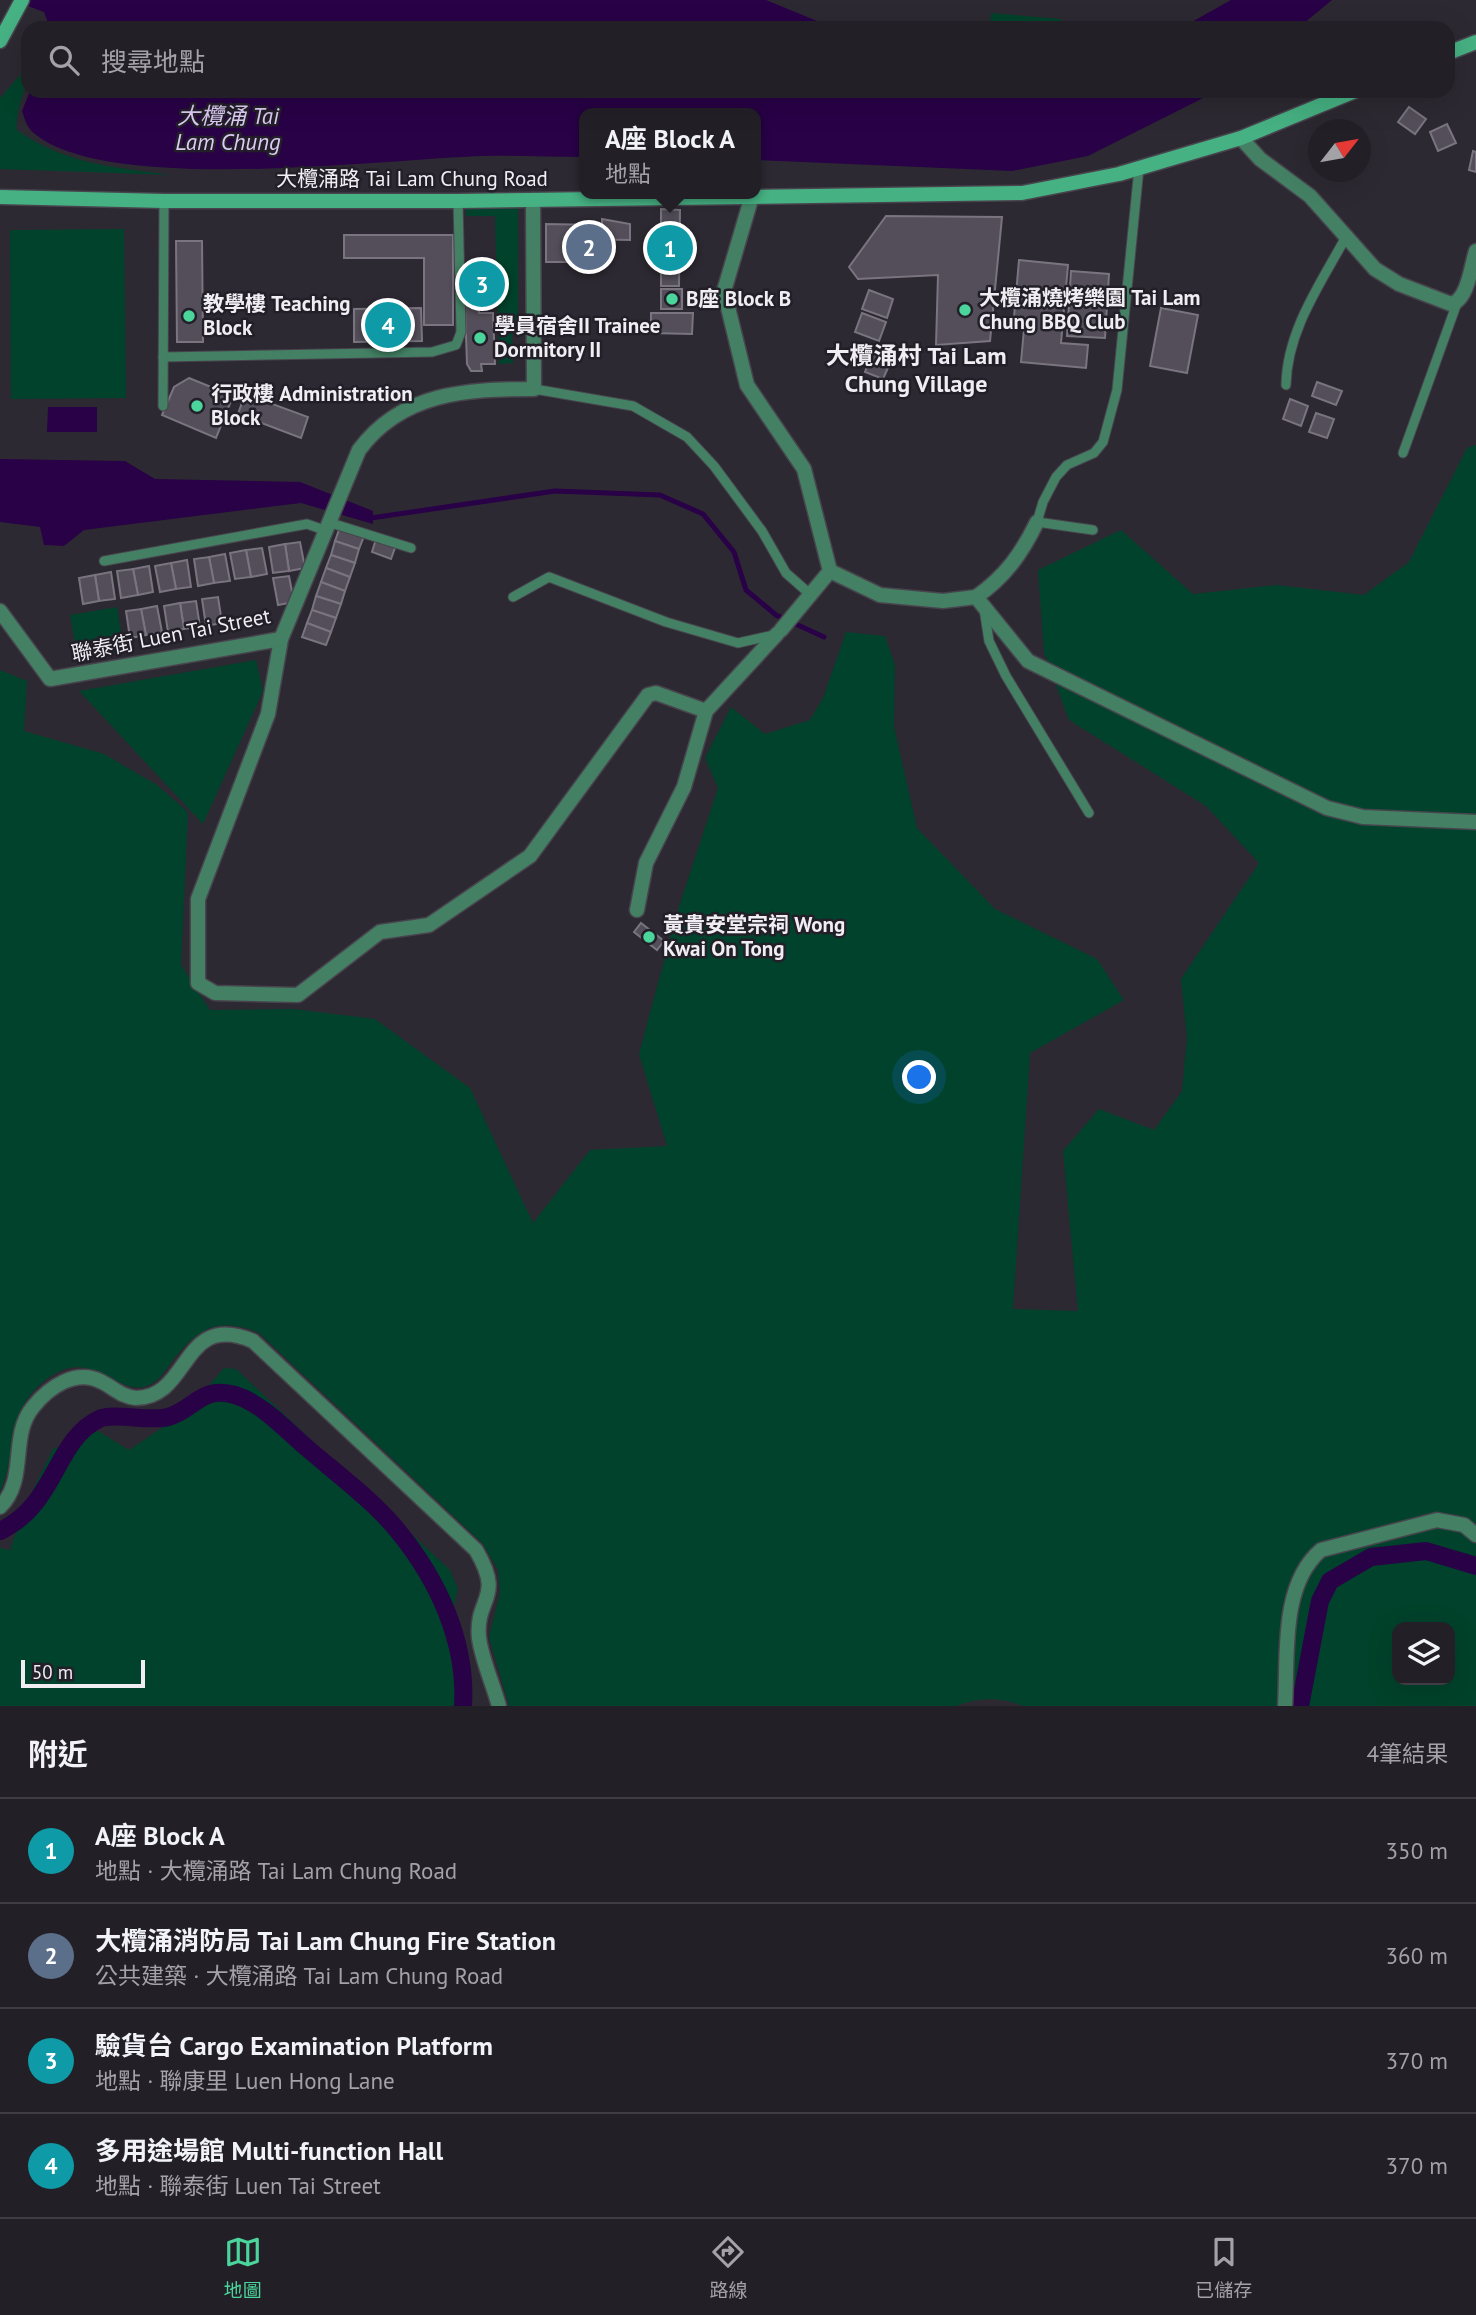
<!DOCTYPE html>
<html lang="zh-TW">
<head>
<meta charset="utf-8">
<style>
	body { margin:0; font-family:"PT Sans","Noto Sans TC",sans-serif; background:#2e2c32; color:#f1f3f6 }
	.controls { position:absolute; right:21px; bottom:21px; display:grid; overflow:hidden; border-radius:14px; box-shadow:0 7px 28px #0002 }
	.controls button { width:63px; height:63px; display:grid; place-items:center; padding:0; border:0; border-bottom:2px solid #3f3d43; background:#221f26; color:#f1f3f6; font:35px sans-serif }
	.compass { position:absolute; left:1308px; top:119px; width:63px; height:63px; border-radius:50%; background:#221f26; box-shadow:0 7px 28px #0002; rotate:59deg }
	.scale { position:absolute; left:21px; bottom:18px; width:124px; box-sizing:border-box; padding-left:7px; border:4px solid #f0edf3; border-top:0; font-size:19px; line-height:24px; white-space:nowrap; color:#f0edf3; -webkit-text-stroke:5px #231f28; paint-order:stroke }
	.you { position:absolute; left:920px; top:1078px; width:24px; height:24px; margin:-18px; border:5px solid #fff; border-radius:50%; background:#1a73e8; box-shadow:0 0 0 10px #1a73e833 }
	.badge { display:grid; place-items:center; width:46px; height:46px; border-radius:50%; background:#4bd49b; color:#fff; font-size:23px; font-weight:700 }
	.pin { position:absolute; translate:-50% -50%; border:4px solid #fff; box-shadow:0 2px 7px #0006 }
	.popup { position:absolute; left:579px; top:108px; width:182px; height:91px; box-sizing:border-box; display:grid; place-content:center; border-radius:14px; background:#221f26; filter:drop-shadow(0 2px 5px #0005); font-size:23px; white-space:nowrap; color:#a2a2a7 }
	.popup b { font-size:26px; color:#f1f3f6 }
	.popup::after { content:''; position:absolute; left:50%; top:100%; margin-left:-14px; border:14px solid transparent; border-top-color:#221f26 }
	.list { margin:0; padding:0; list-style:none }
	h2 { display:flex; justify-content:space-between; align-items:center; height:91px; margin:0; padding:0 28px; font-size:30px }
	h2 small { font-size:23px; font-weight:400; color:#a2a2a7 }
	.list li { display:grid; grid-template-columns:46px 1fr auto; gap:21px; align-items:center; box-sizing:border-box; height:105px; padding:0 28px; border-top:2px solid #3f3d43 }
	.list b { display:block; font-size:26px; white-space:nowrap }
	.list p { margin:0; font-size:23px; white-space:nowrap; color:#a2a2a7 }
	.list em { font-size:23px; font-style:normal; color:#a2a2a7 }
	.icon { flex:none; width:38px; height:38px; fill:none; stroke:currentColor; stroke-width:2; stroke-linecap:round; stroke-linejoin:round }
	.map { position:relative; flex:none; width:1476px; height:1706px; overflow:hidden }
	.search { position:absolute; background:#221f26; box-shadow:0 7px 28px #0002; left:21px; right:21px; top:21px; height:77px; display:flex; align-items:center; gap:18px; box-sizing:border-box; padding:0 24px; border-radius:21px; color:#a2a2a7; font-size:26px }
	.sheet { height:511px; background:#221f26 }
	nav { display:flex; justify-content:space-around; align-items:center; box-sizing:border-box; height:98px; border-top:2px solid #3f3d43; background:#221f26; font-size:19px; color:#a2a2a7 }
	nav a { display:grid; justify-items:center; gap:4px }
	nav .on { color:#4bd49b }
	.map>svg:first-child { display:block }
	.green { fill:#00422b; fill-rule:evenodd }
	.water { fill:#290147 }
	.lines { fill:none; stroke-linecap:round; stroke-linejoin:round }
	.stream { stroke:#290147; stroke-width:5 }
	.canal { stroke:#290147; stroke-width:18 }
	.building { fill:#534e59; stroke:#79747f; stroke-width:2 }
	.lane-casing { stroke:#48444d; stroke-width:11 }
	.street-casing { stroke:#48444d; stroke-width:17 }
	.secondary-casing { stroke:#48444d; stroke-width:17 }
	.lane { stroke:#438064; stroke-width:9 }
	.street { stroke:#438064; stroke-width:14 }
	.secondary { stroke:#46b183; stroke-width:14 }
	.poi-dot { fill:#4bd49b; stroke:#231f28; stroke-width:2.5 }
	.labels { text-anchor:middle; stroke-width:5; stroke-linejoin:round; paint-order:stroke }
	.street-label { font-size:21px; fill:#f0edf3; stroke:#231f28 }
	.poi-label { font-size:21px; font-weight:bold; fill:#f0edf3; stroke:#231f28; text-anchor:start }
	.water-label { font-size:23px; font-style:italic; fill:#dccbf4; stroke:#231f28 }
	.quarter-label { font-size:24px; font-weight:bold; fill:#f0edf3; stroke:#231f28 }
</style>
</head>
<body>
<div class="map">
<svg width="1476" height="1706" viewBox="0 0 1476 1706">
	<rect width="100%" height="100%" fill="#2d2932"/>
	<g class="green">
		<path d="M991 13 1061 19 1060 28H990Z"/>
		<path d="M28 66C28 89 15 107 17 130 67 165 114 167 172 175L0 169V98Z"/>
		<path d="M518 204V321L512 332 513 363 499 364 495 216H466V205Z"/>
		<path d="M124 229 126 398 11 399 10 230Z"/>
		<path d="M1476 445V1706H1023C1003 1697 977 1697 957 1706H509L489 1637 500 1592 498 1570 483 1544 259 1333C215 1315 197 1330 170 1364 164 1373 158 1382 147 1386 114 1398 86 1333 32 1393 8 1421 15 1460 0 1492V670L27 681 24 731 104 754 157 785 188 812 181 965 210 1010 293 1009 375 1019 470 1088 533 1223 590 1150 667 1146 639 1054 676 916 718 788 705 758 731 707 765 734 810 720 823 698 846 632 885 636 895 665 894 727 917 828 995 909 1097 959 1124 1000 1030 1053 1013 1309 1078 1311 1063 1151 1099 1109 1154 1130 1182 1091 1187 1038 1181 979 1259 863 1206 806 1069 720 1044 653 1038 570 1121 530 1193 594 1276 585 1364 595 1409 562 1467 448ZM1397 1627H1450V1680H1397Z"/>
		<path d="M117 607 124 652 78 660 70 615Z"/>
		<path d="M256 660 263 691 203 824 79 691Z"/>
		<path d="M224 1368 236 1369 450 1570 458 1589 446 1638 466 1706H0V1548L10 1550 24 1508 53 1449 98 1431 129 1450 187 1411Z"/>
	</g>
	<g class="water">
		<path d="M12 0H766L834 28H50L44 12Z"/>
		<path d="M1231 0H1332L1298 28H1172L1190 23Z"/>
		<path d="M30 91H1217L1088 156 1012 171 756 160V113H584V157C551 157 516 155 483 156 384 159 109 195 35 134 27 128 25 120 22 111Z"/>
		<path d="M48 407H97V432H47Z"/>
		<path d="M0 459 125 461 155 479 300 482 373 511V524L301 503 84 530 64 546 44 545 40 527 0 522Z"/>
	</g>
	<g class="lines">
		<path class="stream" d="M365 515 371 518 555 491 660 495 703 514 734 552 746 590 776 615 824 637"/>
		<g class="canal">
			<path d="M0 1531C57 1504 54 1441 99 1419 113 1412 149 1422 168 1417 194 1410 201 1385 235 1395 262 1403 287 1431 307 1448 336 1473 375 1502 398 1531 438 1580 467 1642 463 1706"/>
			<path d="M1300 1706 1320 1601 1330 1581 1371 1557 1426 1551 1476 1566"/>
		</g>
	</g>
	<g class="building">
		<path d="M1409 107 1426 119 1415 134 1398 122Z"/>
		<path d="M1447 124 1456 143 1438 151 1430 132Z"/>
		<path d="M1473 151 1476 152V172L1469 170Z"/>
		<path d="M661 209 680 210 679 286H661Z"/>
		<path d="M886 216 1002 217 990 341 936 345 938 275 858 279 849 267Z"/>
		<path d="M602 219 630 224V240L578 239V262H546V224L602 225Z"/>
		<path d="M344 235H453V325H424V258H344Z"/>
		<path d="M176 241H202L203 342H177Z"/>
		<path d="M1019 260 1068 265 1061 343 1088 345 1086 368 1021 362 1025 318 1014 317Z"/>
		<path d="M1071 271 1109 274 1105 338 1067 336Z"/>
		<path d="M473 278H491V291H472Z"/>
		<rect x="661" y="289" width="21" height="20"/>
		<path d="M869 290 893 299 887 318 862 309Z"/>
		<path d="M479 305V313H493L495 364H481L482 371H471L467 364 465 306Z"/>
		<path d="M421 308 422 341 354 342V309Z"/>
		<path d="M1161 308 1198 315 1187 373 1150 366Z"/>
		<path d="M651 313H693L692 334 651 333Z"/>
		<path d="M862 313 886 322 879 341 855 332Z"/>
		<path d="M872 353 891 361 883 379 865 372Z"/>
		<path d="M189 378 233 396 216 438 162 415 174 387Z"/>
		<path d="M1317 382 1342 391 1336 405 1312 396Z"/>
		<path d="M245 394 308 417 301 438 238 414Z"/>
		<path d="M1290 399 1308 406 1301 426 1283 419Z"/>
		<path d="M1316 413 1334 419 1327 438 1309 432Z"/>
		<path d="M340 527 364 536 359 549 335 541Z"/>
		<path d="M376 539 396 545 391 559 372 552Z"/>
		<path d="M335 541 359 549 355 563 331 555Z"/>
		<path d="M300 542 305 568 289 571 285 544Z"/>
		<path d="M285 544 289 571 273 573 269 547Z"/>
		<path d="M262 548 267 574 251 577 246 550Z"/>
		<path d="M246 550 251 577 235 579 230 553Z"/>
		<path d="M225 554 230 581 214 583 209 557Z"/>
		<path d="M331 555 355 563 350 577 326 568Z"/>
		<path d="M209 557 214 583 198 586 194 559Z"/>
		<path d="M187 560 191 587 176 589 171 563Z"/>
		<path d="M171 563 176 589 160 592 155 566Z"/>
		<path d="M149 566 153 592 138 595 133 569Z"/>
		<path d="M326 568 350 577 345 591 321 582Z"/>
		<path d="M133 569 138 595 121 598 117 571Z"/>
		<path d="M111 572 115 599 99 601 95 575Z"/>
		<path d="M95 575 99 601 83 604 79 578Z"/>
		<path d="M289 576 294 602 278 605 273 578Z"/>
		<path d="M321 582 345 591 341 604 316 596Z"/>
		<path d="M316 596 341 604 336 618 312 610Z"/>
		<path d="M218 597 222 623 206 626 202 599Z"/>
		<path d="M196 601 200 627 184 629 180 603Z"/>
		<path d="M180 603 184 629 168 632 164 606Z"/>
		<path d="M157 606 162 632 146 635 141 609Z"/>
		<path d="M141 609 146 635 130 638 126 611Z"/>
		<path d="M312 610 336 618 331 632 307 623Z"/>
		<path d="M307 623 331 632 326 645 302 637Z"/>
		<path d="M641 923 664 941 657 950 634 932Z"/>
	</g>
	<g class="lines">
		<defs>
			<g id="lane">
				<path d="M163 357 432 352 456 345 461 332 458 201"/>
				<path d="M1286 385C1287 330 1321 283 1347 235"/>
				<path d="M534 389 633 406 687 437 714 466 762 531 786 573 811 595"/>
				<path d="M163 406 164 201"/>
				<path d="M1403 453 1457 303"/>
				<path d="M331 523 411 548"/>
				<path d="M1093 530 1037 522 1043 502 1056 477 1067 465 1094 453 1103 442 1117 390 1139 168"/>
				<path d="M104 561 307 524 327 531"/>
				<path d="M513 597 549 577 666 622 738 643 774 635"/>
				<path d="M984 609 989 641 1006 676 1089 813"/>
			</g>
			<g id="street">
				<path d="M1241 138 1260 159 1310 196 1375 269 1399 284 1451 304C1468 300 1471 266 1476 251"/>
				<path d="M752 196 724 291 747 385 804 469 830 571 781 630"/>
				<path d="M533 200 534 389C467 389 402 392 359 450L281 639 268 714 198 899V983L215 993 298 995 380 932 429 925 530 856 648 695 656 693 706 711"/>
				<path d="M830 571 880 595 943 601 976 597 1028 661 1327 808 1363 817 1476 822"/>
				<path d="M976 597C1005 577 1022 553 1037 522"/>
				<path d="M0 611 50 679 281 639"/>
				<path d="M637 910 646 863 684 787 706 711 777 634"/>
				<path d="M0 1507C28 1480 9 1436 33 1407 49 1387 76 1368 102 1382 114 1388 122 1397 136 1398 191 1398 181 1310 253 1341L476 1550C505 1600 475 1596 479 1638 482 1660 493 1684 499 1706"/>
				<path d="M1285 1706C1288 1656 1280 1585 1321 1550L1437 1520 1464 1525 1476 1535"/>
			</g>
			<g id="secondary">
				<path d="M0 41 22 0"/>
				<path d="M1448 53 1476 42"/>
				<path d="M0 197 164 201H458L1022 193 1119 174 1241 138 1355 91"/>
			</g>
		</defs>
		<use href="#lane" class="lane-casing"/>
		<use href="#street" class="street-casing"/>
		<use href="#secondary" class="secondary-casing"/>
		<use href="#lane" class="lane"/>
		<use href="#street" class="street"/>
		<use href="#secondary" class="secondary"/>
	</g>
	<g class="poi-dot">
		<circle cx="672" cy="299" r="7"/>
		<circle cx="965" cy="310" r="7"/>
		<circle cx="189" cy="316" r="7"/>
		<circle cx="480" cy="338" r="7"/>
		<circle cx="197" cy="406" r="7"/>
		<circle cx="649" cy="937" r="7"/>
	</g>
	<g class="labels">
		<g class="street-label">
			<text x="412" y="186">大欖涌路 Tai Lam Chung Road</text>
			<text transform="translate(171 635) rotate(-11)" y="7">聯泰街 Luen Tai Street</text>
		</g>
		<g class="poi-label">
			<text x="979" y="305">大欖涌燒烤樂園 Tai Lam<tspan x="979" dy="24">Chung BBQ Club</tspan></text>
			<text x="686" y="306">B座 Block B</text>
			<text x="203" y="311">教學樓 Teaching<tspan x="203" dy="24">Block</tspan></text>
			<text x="494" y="333">學員宿舍II Trainee<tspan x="494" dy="24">Dormitory II</tspan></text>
			<text x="211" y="401">行政樓 Administration<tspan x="211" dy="24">Block</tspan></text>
			<text x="663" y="932">黃貴安堂宗祠 Wong<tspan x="663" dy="24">Kwai On Tong</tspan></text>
		</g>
		<g class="water-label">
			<text x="228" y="124">大欖涌 Tai<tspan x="228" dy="26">Lam Chung</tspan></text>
		</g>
		<g class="quarter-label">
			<text x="916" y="364">大欖涌村 Tai Lam<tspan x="916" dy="28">Chung Village</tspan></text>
		</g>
	</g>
</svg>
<div class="controls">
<button><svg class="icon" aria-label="layers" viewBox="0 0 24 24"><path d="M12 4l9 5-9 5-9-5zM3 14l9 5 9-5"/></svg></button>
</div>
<svg class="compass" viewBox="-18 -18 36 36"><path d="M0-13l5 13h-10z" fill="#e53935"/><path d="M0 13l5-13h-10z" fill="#a2a2a7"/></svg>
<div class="scale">50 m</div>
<div class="you"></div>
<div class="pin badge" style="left:670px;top:248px;background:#0f9aa8">1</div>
<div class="popup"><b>A座 Block A</b>地點</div>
<div class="pin badge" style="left:589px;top:247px;background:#5c6f8a">2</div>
<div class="pin badge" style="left:482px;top:284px;background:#0f9aa8">3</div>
<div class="pin badge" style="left:388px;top:325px;background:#0f9aa8">4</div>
<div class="search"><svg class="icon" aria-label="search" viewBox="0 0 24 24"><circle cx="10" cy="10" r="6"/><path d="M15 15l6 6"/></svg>搜尋地點</div>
</div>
<section class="sheet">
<h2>附近<small>4筆結果</small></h2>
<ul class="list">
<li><span class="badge" style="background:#0f9aa8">1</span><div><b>A座 Block A</b><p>地點 · 大欖涌路 Tai Lam Chung Road</p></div><em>350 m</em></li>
<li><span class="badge" style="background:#5c6f8a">2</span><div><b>大欖涌消防局 Tai Lam Chung Fire Station</b><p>公共建築 · 大欖涌路 Tai Lam Chung Road</p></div><em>360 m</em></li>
<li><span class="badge" style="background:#0f9aa8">3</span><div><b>驗貨台 Cargo Examination Platform</b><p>地點 · 聯康里 Luen Hong Lane</p></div><em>370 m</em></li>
<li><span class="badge" style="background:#0f9aa8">4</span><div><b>多用途場館 Multi-function Hall</b><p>地點 · 聯泰街 Luen Tai Street</p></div><em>370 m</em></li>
</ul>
</section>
<nav>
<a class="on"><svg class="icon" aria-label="map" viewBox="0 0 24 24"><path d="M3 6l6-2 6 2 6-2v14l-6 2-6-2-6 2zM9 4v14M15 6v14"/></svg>地圖</a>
<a><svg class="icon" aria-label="directions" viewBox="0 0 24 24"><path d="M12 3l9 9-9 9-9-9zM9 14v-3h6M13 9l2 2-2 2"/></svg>路線</a>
<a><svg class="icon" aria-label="saved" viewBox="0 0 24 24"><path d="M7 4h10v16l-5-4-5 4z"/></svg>已儲存</a>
</nav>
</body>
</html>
